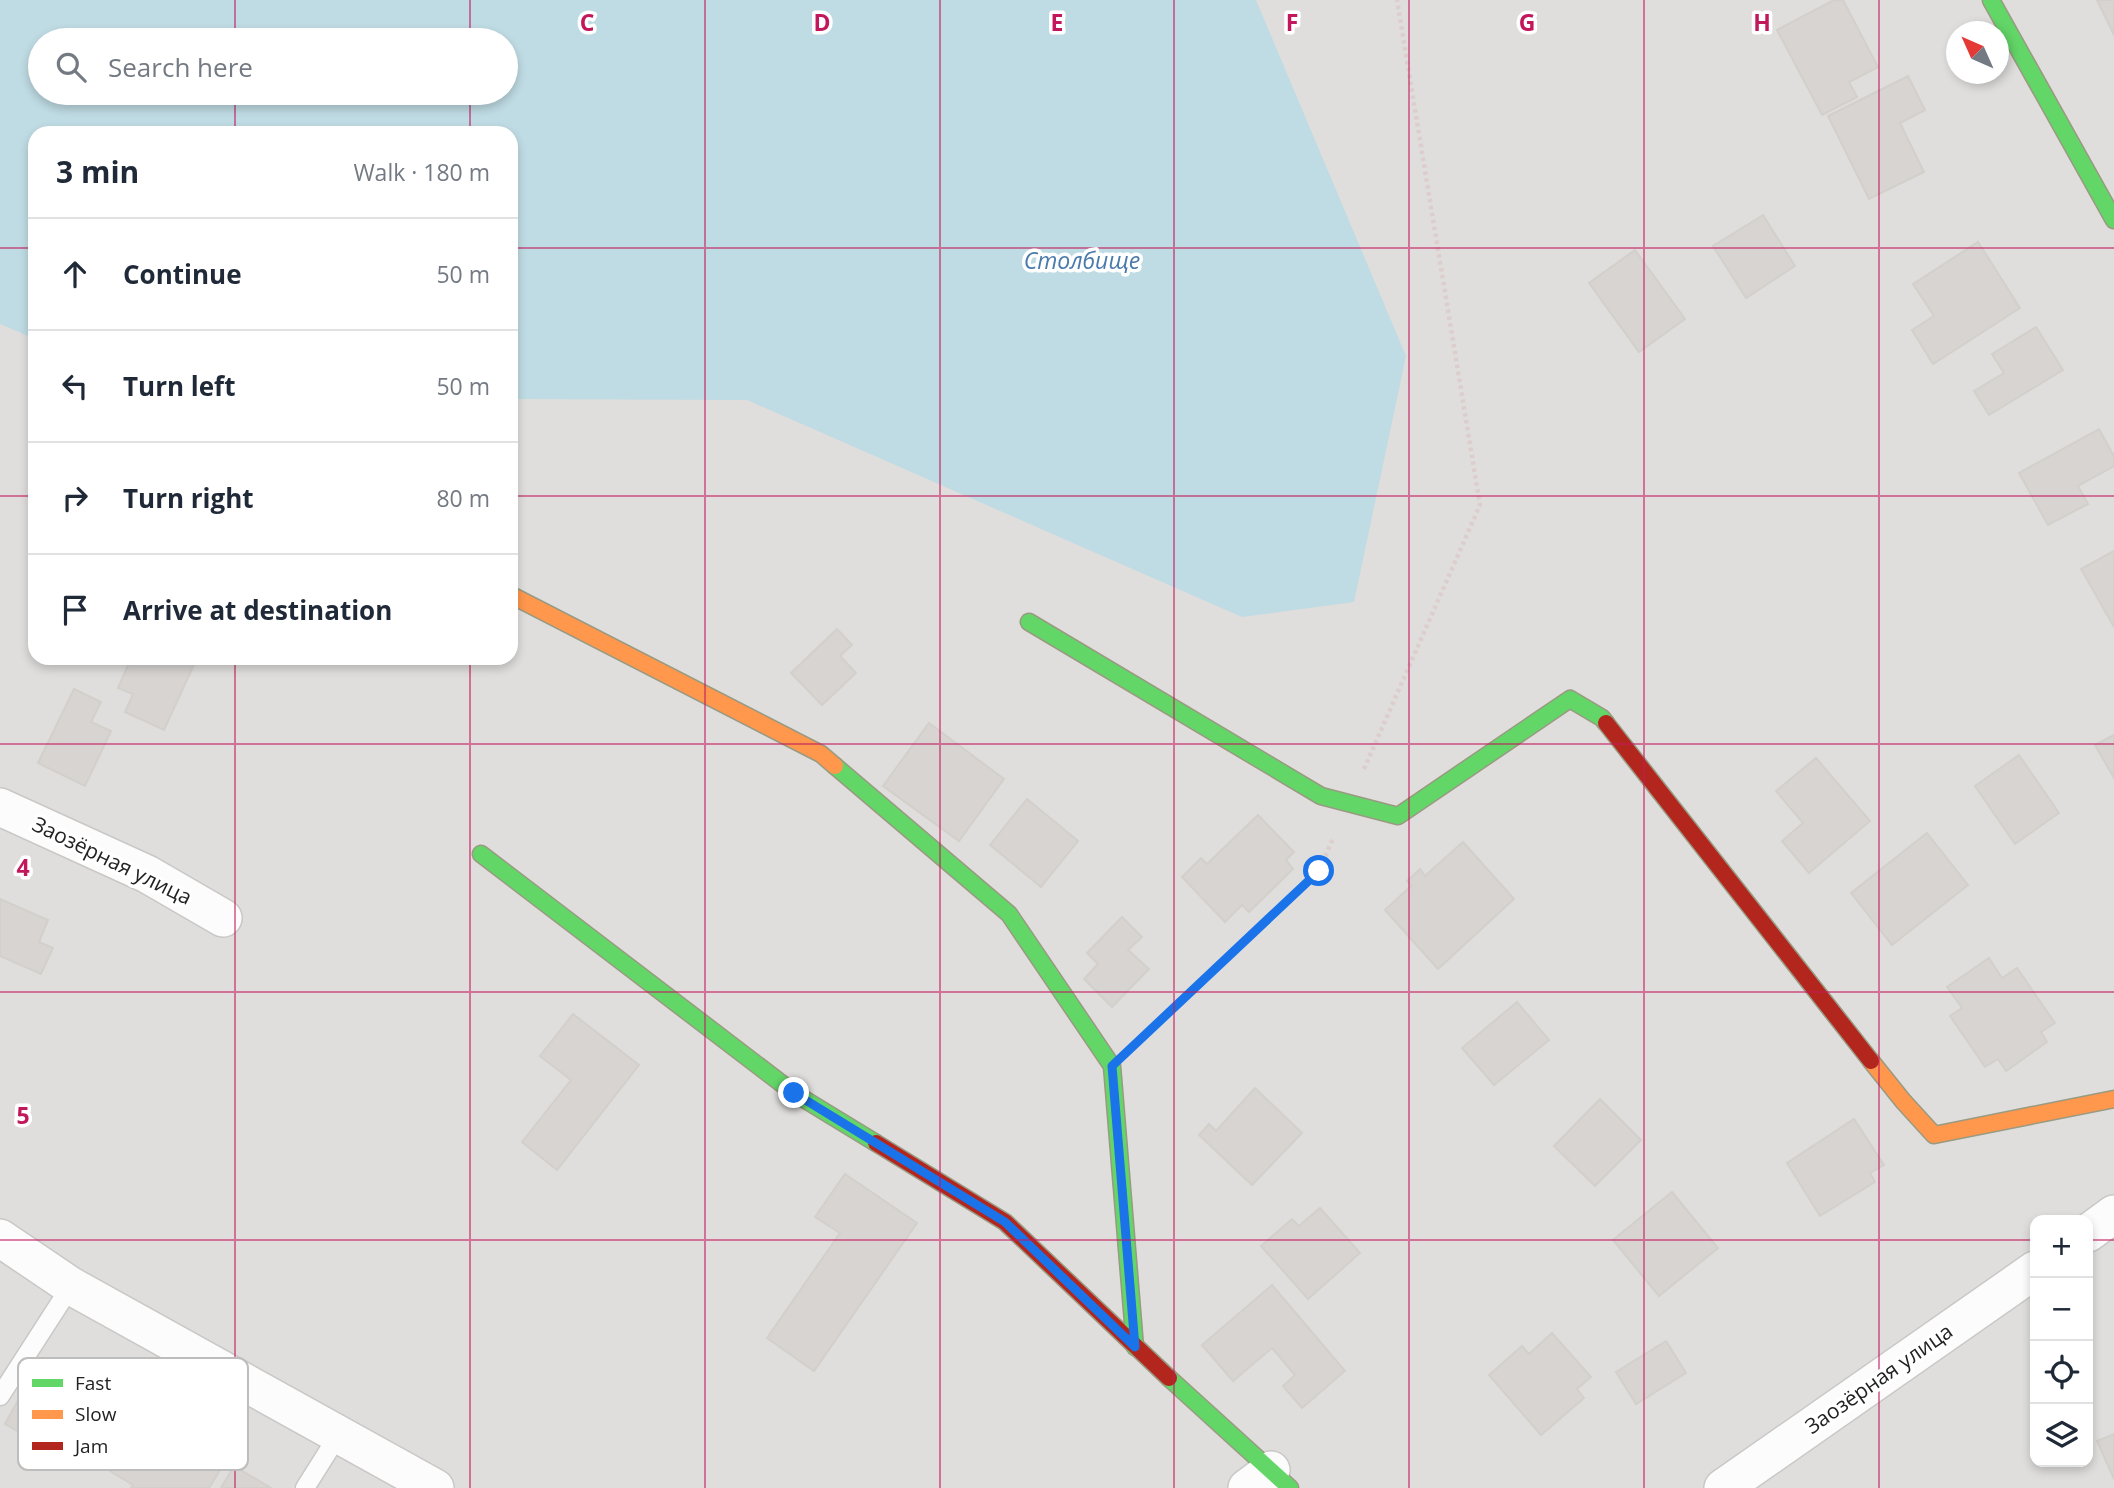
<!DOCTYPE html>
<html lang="en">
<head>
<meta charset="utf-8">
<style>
	body { margin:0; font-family:"Open Sans",sans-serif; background:#f2f2f3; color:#1f2937 }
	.controls { position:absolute; right:21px; bottom:21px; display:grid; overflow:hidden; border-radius:14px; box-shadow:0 4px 10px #0003 }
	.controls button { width:63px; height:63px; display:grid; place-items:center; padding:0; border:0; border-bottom:2px solid #e0e1e3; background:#fff; color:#1f2937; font:35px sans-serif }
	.compass { position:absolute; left:1946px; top:21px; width:63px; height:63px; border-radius:50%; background:#fff; box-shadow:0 4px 10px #0003; rotate:315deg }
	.stop { position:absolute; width:21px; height:21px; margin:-16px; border:5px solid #1a73e8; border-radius:50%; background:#fff }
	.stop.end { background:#1a73e8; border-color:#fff; box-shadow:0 2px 7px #0008 }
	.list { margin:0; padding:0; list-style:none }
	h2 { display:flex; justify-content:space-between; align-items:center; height:91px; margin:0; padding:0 28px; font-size:30px }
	h2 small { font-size:23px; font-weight:400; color:#747a83 }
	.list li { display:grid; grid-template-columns:46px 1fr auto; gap:21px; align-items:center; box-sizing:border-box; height:112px; padding:0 28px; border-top:2px solid #e0e1e3 }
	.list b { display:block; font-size:26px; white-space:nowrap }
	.list em { font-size:23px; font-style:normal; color:#747a83 }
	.icon { flex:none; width:38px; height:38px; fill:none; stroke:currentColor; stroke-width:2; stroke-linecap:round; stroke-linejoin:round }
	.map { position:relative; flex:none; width:2114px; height:1488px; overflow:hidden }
	.search { position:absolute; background:#fff; box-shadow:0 4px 10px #0003; left:28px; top:28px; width:490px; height:77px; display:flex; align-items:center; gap:18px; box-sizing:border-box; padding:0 24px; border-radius:38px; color:#747a83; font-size:26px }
	.panel { position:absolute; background:#fff; box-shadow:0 4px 10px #0003; left:28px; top:126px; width:490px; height:539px; border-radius:21px }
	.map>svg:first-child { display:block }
	.residential { fill:#dfdedc; fill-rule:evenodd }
	.water { fill:#bfdbe3; fill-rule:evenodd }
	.building { fill:#d7d4d2; stroke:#d3d0cc; stroke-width:2 }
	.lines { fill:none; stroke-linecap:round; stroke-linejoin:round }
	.lane-casing { stroke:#c9c8c7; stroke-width:21 }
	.street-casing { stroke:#c9c8c7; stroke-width:40 }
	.fast-casing { stroke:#999a82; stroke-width:19 }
	.slow-casing { stroke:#999a82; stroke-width:19 }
	.jam-casing { stroke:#999a82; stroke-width:19 }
	.path { stroke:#dccecd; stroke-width:4.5; stroke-dasharray:3.5 3.5; stroke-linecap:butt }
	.lane { stroke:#fdfcfc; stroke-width:18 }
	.street { stroke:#fdfcfc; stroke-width:37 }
	.fast { stroke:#63d668; stroke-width:16 }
	.slow { stroke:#ff974d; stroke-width:16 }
	.jam { stroke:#b3261e; stroke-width:16 }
	.route { stroke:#1a73e8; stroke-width:9 }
	.grid { fill:none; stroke:#c2185b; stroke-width:2; stroke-opacity:0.55 }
	.labels { text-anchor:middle; stroke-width:7; stroke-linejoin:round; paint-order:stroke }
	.street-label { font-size:21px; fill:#222; stroke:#fff }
	.water-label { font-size:23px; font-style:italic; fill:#4a7aab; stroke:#fff }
	.key { fill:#fff; stroke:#bdbdbd; stroke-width:2 }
	.key-label { font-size:19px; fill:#222 }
	.grid-label { font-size:23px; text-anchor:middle; font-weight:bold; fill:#c2185b; stroke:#fff; stroke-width:7; stroke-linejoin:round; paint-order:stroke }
</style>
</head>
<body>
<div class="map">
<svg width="2114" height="1488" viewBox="0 0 2114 1488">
	<rect width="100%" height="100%" fill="#f0eeeb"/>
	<path class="residential" d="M0 0H2114V1488H0ZM1956 32H1998V74H1956ZM40 40H506V93H40ZM35 133H511V658H35ZM2035 1220H2088V1462H2035Z"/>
	<path class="water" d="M0 0H1256L1406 356 1354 602 1242 617 747 400 511 399V133H35V339L0 324ZM40 40H506V93H40Z"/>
	<g class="building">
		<path d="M1834 0H1843L1878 67 1849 82 1857 97 1822 115 1777 30Z"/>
		<path d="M2097 0H2114V35Z"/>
		<path d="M1908 76 1925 110 1900 123 1924 172 1869 199 1828 116Z"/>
		<path d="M1763 215 1795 266 1746 298 1713 246Z"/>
		<path d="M1978 242 2020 308 1933 364 1912 330 1934 316 1913 284Z"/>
		<path d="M1635 250 1685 319 1639 352 1589 283Z"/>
		<path d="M2036 327 2063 370 1989 415 1974 391 2004 373 1992 354Z"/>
		<path d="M2099 429 2114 456V466L2078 486 2088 504 2048 525 2019 473Z"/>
		<path d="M2114 551V627L2081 569Z"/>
		<path d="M837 629 852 645 840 656 856 673 822 705 791 673Z"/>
		<path d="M131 658H197L164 730 125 712 133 694 118 688Z"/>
		<path d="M74 689 101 702 91 722 111 731 85 786 38 763Z"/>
		<path d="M929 723 1004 779 959 841 883 786Z"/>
		<path d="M2114 735V778L2095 745Z"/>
		<path d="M2019 755 2059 813 2015 844 1975 786Z"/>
		<path d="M1816 758 1870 821 1809 873 1782 841 1803 823 1776 791Z"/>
		<path d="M1027 799 1078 841 1041 887 990 845Z"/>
		<path d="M1258 815 1294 852 1286 860 1293 869 1249 912 1242 905 1225 922 1182 877 1201 858 1207 864Z"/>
		<path d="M1927 833 1968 885 1892 945 1851 893Z"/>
		<path d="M1463 842 1514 899 1438 969 1385 910 1411 886 1407 881 1420 869 1425 876Z"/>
		<path d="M0 899 48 920 39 942 53 948 41 974 0 956Z"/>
		<path d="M1122 917 1142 937 1128 950 1149 969 1112 1007 1084 979 1098 964 1087 953Z"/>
		<path d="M1989 958 2002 978 2017 968 2055 1023 2041 1032 2047 1042 2006 1071 1998 1059 1985 1067 1950 1016 1962 1008 1947 987Z"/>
		<path d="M1517 1002 1549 1040 1494 1085 1462 1048Z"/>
		<path d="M573 1014 639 1065 557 1170 522 1142 571 1080 540 1056Z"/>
		<path d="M1255 1088 1302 1133 1252 1185 1199 1135 1209 1124 1216 1131Z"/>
		<path d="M1600 1099 1641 1140 1595 1186 1554 1146Z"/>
		<path d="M1854 1119 1884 1165 1870 1173 1875 1182 1820 1216 1787 1163Z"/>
		<path d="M845 1174 917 1223 814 1371 767 1338 840 1233 815 1217Z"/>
		<path d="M1672 1192 1718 1248 1659 1296 1613 1240Z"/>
		<path d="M1320 1208 1360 1253 1308 1299 1261 1246 1292 1219 1299 1226Z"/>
		<path d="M1272 1285 1345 1371 1302 1408 1283 1386 1295 1375 1272 1348 1233 1381 1202 1345Z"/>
		<path d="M1552 1333 1591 1377 1577 1389 1584 1398 1541 1435 1489 1375 1522 1346 1529 1354Z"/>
		<path d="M1666 1341 1686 1373 1636 1404 1616 1372Z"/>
		<path d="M46 1359 72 1375 67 1383 85 1394 73 1414 84 1421 64 1458 5 1424 20 1397 24 1399Z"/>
		<path d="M144 1415 196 1446 209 1425 237 1442 209 1488H131L133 1485 110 1471Z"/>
		<path d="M2114 1434V1479L2097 1441Z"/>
		<path d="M234 1466 271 1488H221Z"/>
	</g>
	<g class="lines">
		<defs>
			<g id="lane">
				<path d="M0 1396 71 1286"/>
				<path d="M305 1488 339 1434"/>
			</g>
			<g id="street">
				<path d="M0 807 147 874 223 918"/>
				<path d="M2088 1233 2114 1214"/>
				<path d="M0 1238 71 1286 435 1488"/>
				<path d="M1247 1488 1271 1470"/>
				<path d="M1723 1488 2035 1270"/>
			</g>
			<g id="fast">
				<path d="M1991 0 2114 220"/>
				<path d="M1029 622 1321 796 1398 816 1570 699 1602 718 1606 723"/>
				<path d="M835 766 1009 914 1112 1066 1135 1347"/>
				<path d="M481 854 794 1093 876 1143"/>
				<path d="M1169 1378 1290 1488"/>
			</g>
			<g id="slow">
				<path d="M511 595 821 754 835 766"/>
				<path d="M1871 1061 1903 1101 1934 1135 2114 1099"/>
			</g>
			<g id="jam">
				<path d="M1606 723 1871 1061"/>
				<path d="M876 1143 1005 1222 1169 1378"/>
			</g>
		</defs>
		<use href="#lane" class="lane-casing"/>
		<use href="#street" class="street-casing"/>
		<use href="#fast" class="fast-casing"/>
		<use href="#slow" class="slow-casing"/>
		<use href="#jam" class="jam-casing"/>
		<g class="path">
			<path d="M1364 769 1480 505 1397 0"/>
			<path d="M1137 1042 1319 871 1333 838"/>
		</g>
		<use href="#lane" class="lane"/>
		<use href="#street" class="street"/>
		<use href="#fast" class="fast"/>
		<use href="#slow" class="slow"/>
		<use href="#jam" class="jam"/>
	</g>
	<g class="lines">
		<path class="route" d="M794 1093 1005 1222 1135 1347 1112 1066 1319 871"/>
	</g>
	<path class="grid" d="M235 0V40M470 0V40M705 0V1488M940 0V1488M1174 0V1488M1409 0V1488M1644 0V1488M1879 0V1488M235 93V133M470 93V133M0 248H35M511 248H2114M0 496H35M511 496H2114M235 658V1488M470 658V1488M0 744H2114M0 992H2114M0 1240H2035M2088 1240H2114"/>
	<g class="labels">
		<g class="street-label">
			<text transform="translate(112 861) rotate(26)" y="7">Заозёрная улица</text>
			<text transform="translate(1879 1379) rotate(-35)" y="7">Заозёрная улица</text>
		</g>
		<g class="water-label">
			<text x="1082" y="269">Столбище</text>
		</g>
	</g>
	<rect x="18" y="1358" width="230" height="112" rx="10" class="key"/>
	<rect x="32" y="1379" width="31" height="8" fill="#63d668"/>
	<rect x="32" y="1410" width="31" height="9" fill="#ff974d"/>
	<rect x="32" y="1442" width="31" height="8" fill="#b3261e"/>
	<g class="key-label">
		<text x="75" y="1390">Fast</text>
		<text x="75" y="1421">Slow</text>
		<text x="75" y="1453">Jam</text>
	</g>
	<g class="grid-label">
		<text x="587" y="31">C</text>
		<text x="822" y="31">D</text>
		<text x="1057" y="31">E</text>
		<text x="1292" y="31">F</text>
		<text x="1527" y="31">G</text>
		<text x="1762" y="31">H</text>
		<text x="23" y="876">4</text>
		<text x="23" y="1124">5</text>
	</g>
</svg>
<div class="controls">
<button>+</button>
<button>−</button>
<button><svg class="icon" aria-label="locate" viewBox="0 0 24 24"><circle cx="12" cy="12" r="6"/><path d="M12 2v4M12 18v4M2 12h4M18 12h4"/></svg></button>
<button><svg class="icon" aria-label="layers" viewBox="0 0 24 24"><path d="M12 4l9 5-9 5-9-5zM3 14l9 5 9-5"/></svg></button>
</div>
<svg class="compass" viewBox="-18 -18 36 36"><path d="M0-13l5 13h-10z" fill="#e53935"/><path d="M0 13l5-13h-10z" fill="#747a83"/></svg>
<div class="stop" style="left:1319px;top:871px"></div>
<div class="stop end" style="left:794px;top:1093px"></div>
<div class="search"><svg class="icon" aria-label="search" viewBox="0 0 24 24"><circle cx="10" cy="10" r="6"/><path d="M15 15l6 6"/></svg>Search here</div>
<section class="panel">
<h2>3 min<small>Walk · 180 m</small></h2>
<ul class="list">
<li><svg class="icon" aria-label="ahead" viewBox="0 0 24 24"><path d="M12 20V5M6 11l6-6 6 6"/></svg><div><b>Continue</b></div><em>50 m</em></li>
<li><svg class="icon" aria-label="left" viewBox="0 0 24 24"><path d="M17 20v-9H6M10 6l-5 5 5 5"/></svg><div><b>Turn left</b></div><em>50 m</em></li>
<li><svg class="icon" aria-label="right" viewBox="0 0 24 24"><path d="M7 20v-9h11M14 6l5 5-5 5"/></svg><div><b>Turn right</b></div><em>80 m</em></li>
<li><svg class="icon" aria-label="arrive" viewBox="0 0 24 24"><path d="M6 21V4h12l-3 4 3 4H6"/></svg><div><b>Arrive at destination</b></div></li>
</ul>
</section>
</div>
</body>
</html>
